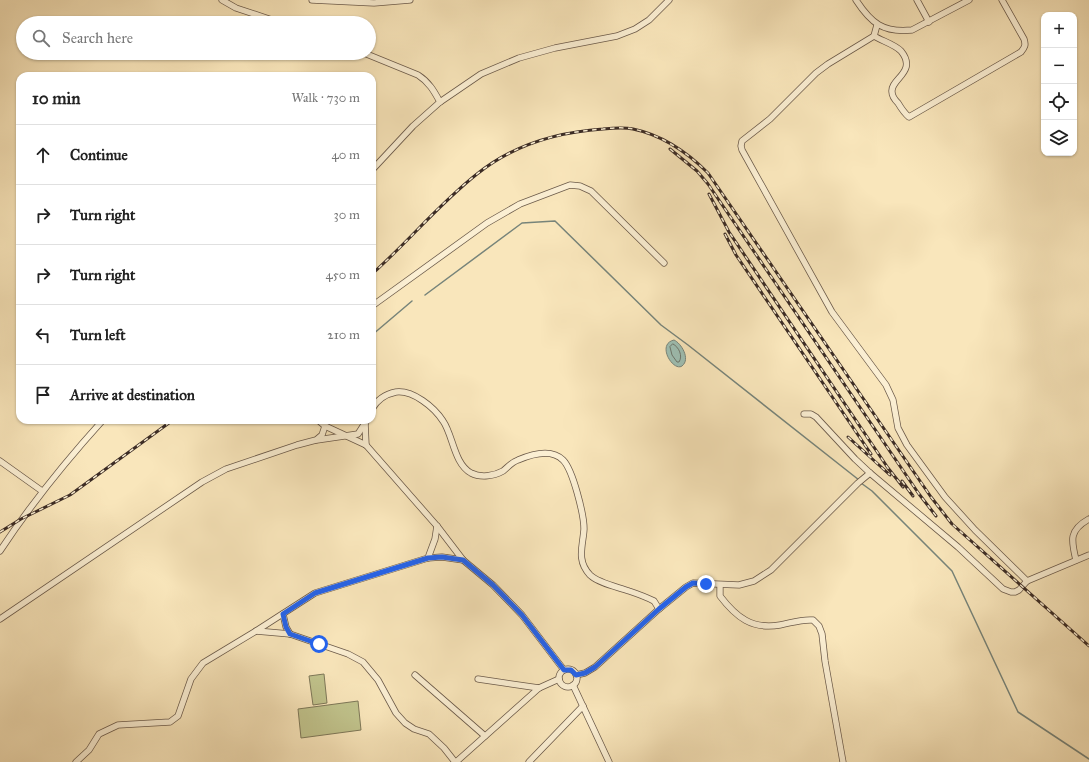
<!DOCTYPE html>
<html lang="en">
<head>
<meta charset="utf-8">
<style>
	body { margin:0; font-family:"IM FELL Great Primer",serif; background:#f2f2f2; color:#222 }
	.controls { position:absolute; right:12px; top:12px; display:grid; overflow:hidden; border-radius:8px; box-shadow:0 1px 3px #0004 }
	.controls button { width:36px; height:36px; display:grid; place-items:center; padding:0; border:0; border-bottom:1px solid #e0e0e0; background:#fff; color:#222; font:20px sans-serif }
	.stop { position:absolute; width:12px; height:12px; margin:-9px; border:3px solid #2563eb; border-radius:50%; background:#fff }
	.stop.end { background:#2563eb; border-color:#fff; box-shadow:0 1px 4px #0008 }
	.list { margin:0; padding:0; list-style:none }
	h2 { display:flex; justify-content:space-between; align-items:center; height:52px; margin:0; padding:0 16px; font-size:17px }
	h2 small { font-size:13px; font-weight:400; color:#767676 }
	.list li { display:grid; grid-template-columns:26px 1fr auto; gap:12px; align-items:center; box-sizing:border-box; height:60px; padding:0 16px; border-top:1px solid #e0e0e0 }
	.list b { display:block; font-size:15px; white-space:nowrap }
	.list em { font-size:13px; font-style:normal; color:#767676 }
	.icon { flex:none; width:22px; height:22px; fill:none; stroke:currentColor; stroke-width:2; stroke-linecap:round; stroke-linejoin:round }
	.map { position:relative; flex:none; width:1089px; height:762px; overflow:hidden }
	.search { position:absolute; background:#fff; box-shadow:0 1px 3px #0004; left:16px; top:16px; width:360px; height:44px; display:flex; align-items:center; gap:10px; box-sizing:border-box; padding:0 14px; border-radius:22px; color:#767676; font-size:15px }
	.panel { position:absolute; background:#fff; box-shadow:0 1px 3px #0004; left:16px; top:72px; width:360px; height:352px; border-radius:12px }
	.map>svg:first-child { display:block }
	.green { fill:#c1c48d; stroke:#7e7859 }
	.water { fill:#9ebfb3; stroke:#77847a }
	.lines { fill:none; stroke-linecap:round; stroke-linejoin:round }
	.shore { stroke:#6d766c; stroke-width:1 }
	.stream { stroke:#77847a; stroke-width:1.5 }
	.minor-casing { stroke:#6b5a4a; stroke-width:7 }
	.minor { stroke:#fbefd3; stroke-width:5.5 }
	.rail-casing { stroke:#3c2c25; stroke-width:3 }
	.rail { stroke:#fbefd3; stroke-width:1.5; stroke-dasharray:4.5; stroke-linecap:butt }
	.route { stroke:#2563eb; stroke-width:5 }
</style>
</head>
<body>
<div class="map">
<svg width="1089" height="762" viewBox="0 0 1089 762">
	<rect width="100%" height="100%" fill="#f9e6bb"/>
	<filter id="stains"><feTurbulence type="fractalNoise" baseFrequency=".005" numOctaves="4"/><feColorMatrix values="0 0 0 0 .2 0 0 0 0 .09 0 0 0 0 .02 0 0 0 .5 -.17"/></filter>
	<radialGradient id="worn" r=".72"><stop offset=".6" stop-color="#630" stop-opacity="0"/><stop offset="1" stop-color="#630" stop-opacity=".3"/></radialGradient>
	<g class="green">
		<path d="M324 674 327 703 313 705 309 676Z"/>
		<path d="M358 701 361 730 301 738 298 709Z"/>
	</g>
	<path class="water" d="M674 340C681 343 691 359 682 366 673 372 656 344 674 340Z"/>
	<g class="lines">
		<path class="shore" d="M673 344C679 347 683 356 679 362H677L672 355 670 347Z"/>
		<g class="stream">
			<path d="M425 295 522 223 555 221 661 325 688 345 859 480"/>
			<path d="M372 335 412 301"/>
			<path d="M861 483 872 491 952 571 1018 712 1089 759"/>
		</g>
		<defs>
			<g id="minor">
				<path d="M222 0 236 8 281 23"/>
				<path d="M312 0 374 3 410 0"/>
				<path d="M856 0C871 23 883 33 912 30L969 0"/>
				<path d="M917 0 929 22"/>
				<path d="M877 25 874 36 828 64 816 73 770 119 742 141 741 146 742 150 832 312 886 385 893 400 898 428 907 445 945 497 975 530 1027 581"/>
				<path d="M874 36C882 41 894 44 901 51 918 72 890 79 892 92 892 96 895 100 898 103 901 108 904 113 909 117L1021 52C1025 47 1026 45 1024 39L1002 0"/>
				<path d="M364 53 418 75C429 82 434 91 440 102"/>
				<path d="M372 170 413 126 440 102 481 74 519 58 555 48 617 36 635 29 649 20 669 0"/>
				<path d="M372 306 487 223 520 204 570 185 580 186 591 191 664 263"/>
				<path d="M372 409C377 400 386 394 396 392 413 390 434 407 443 421 453 435 454 464 471 473 481 478 494 476 503 471 508 467 512 462 518 460 532 454 551 448 563 460 573 470 584 515 584 529 583 546 576 560 590 575 598 583 618 587 629 591 638 594 646 597 654 601L659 609"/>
				<path d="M804 414H811L816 417 855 459 870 473 958 547 1003 589 1011 592H1015L1019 590 1027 581 1089 555"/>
				<path d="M318 420 325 426 366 445 437 526 463 560 493 585 522 615 564 670"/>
				<path d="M365 423 366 445"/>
				<path d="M317 440 358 434 367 420"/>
				<path d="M0 461 42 491"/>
				<path d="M0 551C31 504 65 462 103 420"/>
				<path d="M428 558 435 539 437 526"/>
				<path d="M1076 560C1071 540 1069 530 1089 519"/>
				<path d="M720 585V596C736 617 752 630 780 625 791 623 801 619 813 620L819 626 822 634 825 661 843 762"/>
				<path d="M283 614 286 627 290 634"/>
				<path d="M0 619 202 482 226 469 297 445 316 440 322 435 325 426"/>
				<path d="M256 631 290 634 348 654 363 662 378 680 396 713 405 723 414 729 429 734 444 748 455 762"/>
				<circle cx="568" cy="678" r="9"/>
				<path d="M415 675 485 736"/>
				<path d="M576 675 585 673 595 667 659 609 686 587 693 583 739 585 754 581 771 570 858 483 870 473"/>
				<path d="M478 679 539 688"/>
				<path d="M573 685 609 762"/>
				<path d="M76 762 89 750 99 734 118 725 170 722 178 716 191 679 203 663 256 631 315 593 428 558 442 557 463 560"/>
				<path d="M456 762 539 688 559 679"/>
				<path d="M529 762 583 706"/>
			</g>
		</defs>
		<use href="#minor" class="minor-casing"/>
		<use href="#minor" class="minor"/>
		<defs>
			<g id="rail">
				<path d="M670 149 697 171 708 184 919 494 936 516"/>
				<path d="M709 194 729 232 888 468 903 487"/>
				<path d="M725 234 736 255 871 454"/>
				<path d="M372 274C408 242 439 204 477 174 513 145 558 132 603 129 613 128 624 127 633 129 662 135 688 153 708 173L931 497 952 524 1089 646"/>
				<path d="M848 437 890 475"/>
				<path d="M902 481 913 496"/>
				<path d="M0 532 21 519 70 495 173 420"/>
			</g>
		</defs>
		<use href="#rail" class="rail-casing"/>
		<use href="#rail" class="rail"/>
	</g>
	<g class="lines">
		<path class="route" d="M319 644 290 634 286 627 283 614 315 593 428 558 442 557 463 560 493 585 522 615 564 670H571L576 675 585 673 595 667 659 609 686 587 693 583 706 584"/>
	</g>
	<rect width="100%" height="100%" filter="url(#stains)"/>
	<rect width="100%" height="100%" fill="url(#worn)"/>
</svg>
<div class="controls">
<button>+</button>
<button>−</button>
<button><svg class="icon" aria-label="locate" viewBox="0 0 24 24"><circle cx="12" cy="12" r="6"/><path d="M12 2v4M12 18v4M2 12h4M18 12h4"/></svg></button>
<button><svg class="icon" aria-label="layers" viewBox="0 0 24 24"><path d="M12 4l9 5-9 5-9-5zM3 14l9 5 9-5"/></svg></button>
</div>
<div class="stop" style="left:319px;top:644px"></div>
<div class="stop end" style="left:706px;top:584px"></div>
<div class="search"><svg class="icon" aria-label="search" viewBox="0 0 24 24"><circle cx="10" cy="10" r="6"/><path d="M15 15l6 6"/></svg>Search here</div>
<section class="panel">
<h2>10 min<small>Walk · 730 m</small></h2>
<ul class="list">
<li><svg class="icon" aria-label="ahead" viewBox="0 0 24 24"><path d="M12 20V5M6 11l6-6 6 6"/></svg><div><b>Continue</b></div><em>40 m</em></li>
<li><svg class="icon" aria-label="right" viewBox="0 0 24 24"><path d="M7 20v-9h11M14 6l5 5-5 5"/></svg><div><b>Turn right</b></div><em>30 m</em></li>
<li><svg class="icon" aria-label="right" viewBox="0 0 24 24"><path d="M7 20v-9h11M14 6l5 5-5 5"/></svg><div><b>Turn right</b></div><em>450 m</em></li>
<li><svg class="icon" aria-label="left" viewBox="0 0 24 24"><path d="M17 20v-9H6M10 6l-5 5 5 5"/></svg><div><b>Turn left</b></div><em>210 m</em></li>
<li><svg class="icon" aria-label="arrive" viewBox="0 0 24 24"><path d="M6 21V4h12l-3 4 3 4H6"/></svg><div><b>Arrive at destination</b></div></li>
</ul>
</section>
</div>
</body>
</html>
